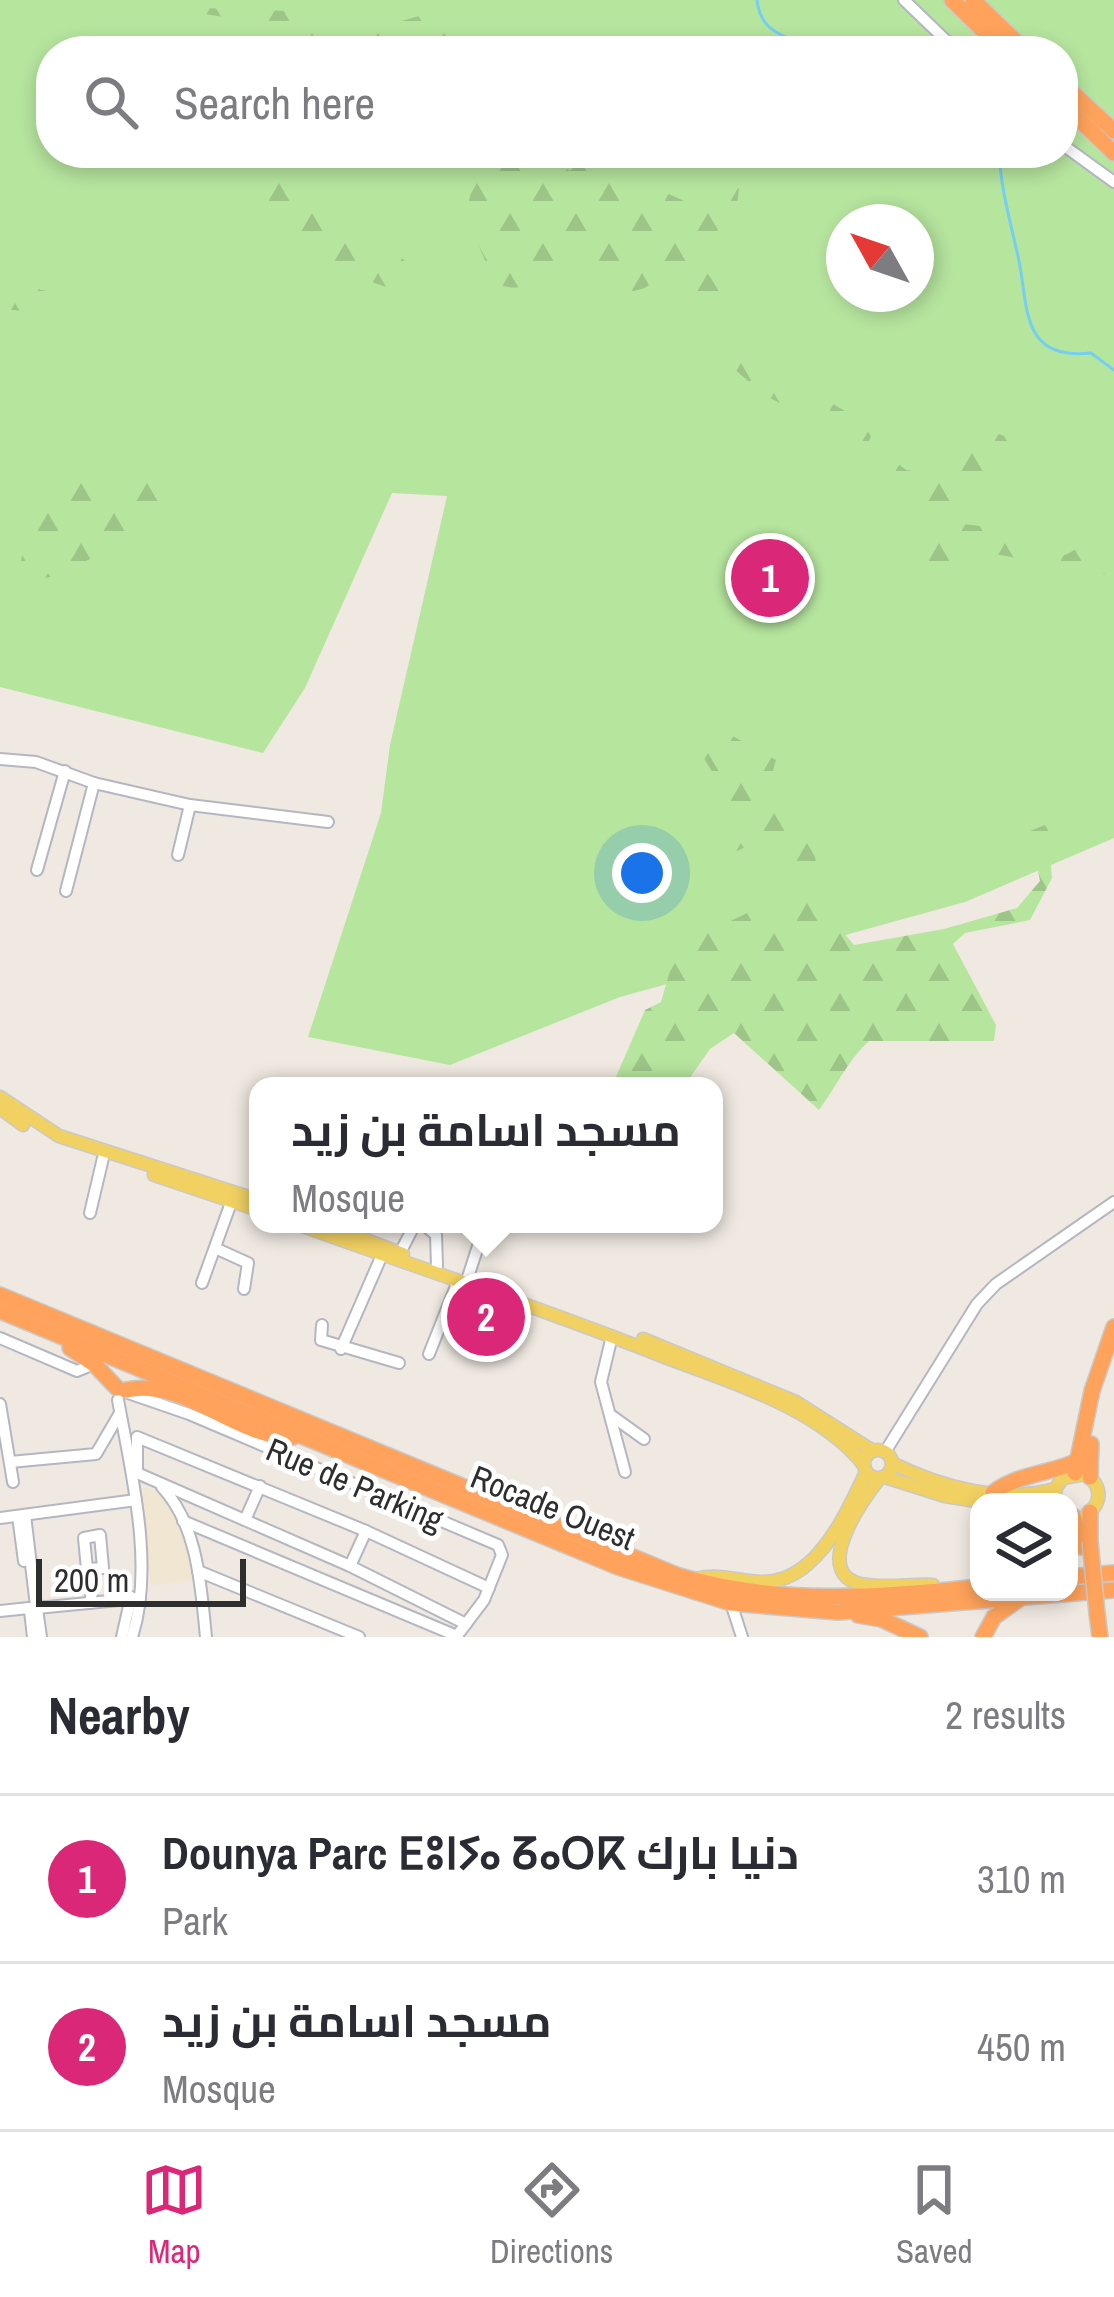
<!DOCTYPE html>
<html lang="en">
<head>
<meta charset="utf-8">
<style>
	body { margin:0; font-family:"Archivo Narrow",Cairo,"Noto Sans Tifinagh",sans-serif; background:#f2f2f3; color:#2b2b33 }
	.controls { position:absolute; right:36px; bottom:36px; display:grid; overflow:hidden; border-radius:24px; box-shadow:0 6px 18px #0003 }
	.controls button { width:108px; height:108px; display:grid; place-items:center; padding:0; border:0; border-bottom:3px solid #e1e1e2; background:#fff; color:#2b2b33; font:60px sans-serif }
	.compass { position:absolute; left:826px; top:204px; width:108px; height:108px; border-radius:50%; background:#fff; box-shadow:0 6px 18px #0003; rotate:310deg }
	.scale { position:absolute; left:36px; bottom:30px; width:210px; box-sizing:border-box; padding-left:12px; border:6px solid #2e2e2e; border-top:0; font-size:33px; line-height:42px; white-space:nowrap; color:#2e2e2e; -webkit-text-stroke:9px #fff; paint-order:stroke }
	.you { position:absolute; left:642px; top:873px; width:42px; height:42px; margin:-30px; border:9px solid #fff; border-radius:50%; background:#1a73e8; box-shadow:0 0 0 18px #1a73e833 }
	.badge { display:grid; place-items:center; width:78px; height:78px; border-radius:50%; background:#db2777; color:#fff; font-size:39px; font-weight:700 }
	.pin { position:absolute; translate:-50% -50%; border:6px solid #fff; box-shadow:0 3px 12px #0006 }
	.popup { position:absolute; left:249px; top:1077px; width:474px; height:156px; box-sizing:border-box; display:grid; place-content:center; border-radius:24px; background:#fff; filter:drop-shadow(0 3px 9px #0005); font-size:39px; white-space:nowrap; color:#7c7c81 }
	.popup b { font-size:45px; color:#2b2b33 }
	.popup::after { content:''; position:absolute; left:50%; top:100%; margin-left:-24px; border:24px solid transparent; border-top-color:#fff }
	.list { margin:0; padding:0; list-style:none }
	h2 { display:flex; justify-content:space-between; align-items:center; height:156px; margin:0; padding:0 48px; font-size:51px }
	h2 small { font-size:39px; font-weight:400; color:#7c7c81 }
	.list li { display:grid; grid-template-columns:78px 1fr auto; gap:36px; align-items:center; box-sizing:border-box; height:168px; padding:0 48px; border-top:3px solid #e1e1e2 }
	.list b { display:block; font-size:45px; white-space:nowrap }
	.list p { margin:0; font-size:39px; white-space:nowrap; color:#7c7c81 }
	.list em { font-size:39px; font-style:normal; color:#7c7c81 }
	.icon { flex:none; width:66px; height:66px; fill:none; stroke:currentColor; stroke-width:2; stroke-linecap:round; stroke-linejoin:round }
	.map { position:relative; flex:none; width:1114px; height:1637px; overflow:hidden }
	.search { position:absolute; background:#fff; box-shadow:0 6px 18px #0003; left:36px; right:36px; top:36px; height:132px; display:flex; align-items:center; gap:30px; box-sizing:border-box; padding:0 42px; border-radius:48px; color:#7c7c81; font-size:45px }
	.sheet { height:492px; background:#fff }
	nav { display:flex; justify-content:space-around; align-items:center; box-sizing:border-box; height:168px; border-top:3px solid #e1e1e2; background:#fff; font-size:33px; color:#7c7c81 }
	nav a { display:grid; justify-items:center; gap:6px }
	nav .on { color:#db2777 }
	.map>svg:first-child { display:block }
	.education { fill:#f0e6d1 }
	.green { fill:#b6e59e; fill-rule:evenodd }
	.forest { fill:url(#forest-firs) }
	.lines { fill:none; stroke-linecap:round; stroke-linejoin:round }
	.stream { stroke:#75cff0; stroke-width:3 }
	.minor-casing { stroke:#b4b7c1; stroke-width:14 }
	.major-casing { stroke:#c9c9c9; stroke-width:15 }
	.highway-casing { stroke:#c9c9c9; stroke-width:18 }
	.minor { stroke:#fff; stroke-width:10 }
	.major { stroke:#f2d163; stroke-width:12 }
	.highway { stroke:#ffa35c; stroke-width:15 }
	.highway-bridge-casing { stroke:#c9c9c9; stroke-width:18; stroke-linecap:butt }
	.highway-bridge { stroke:#ffa35c; stroke-width:15 }
	.labels { text-anchor:middle; stroke-width:10; stroke-linejoin:round; paint-order:stroke }
	.street-label { font-size:33px; fill:#2e2e2e; stroke:#fff }
</style>
</head>
<body>
<div class="map">
<svg width="1114" height="1637" viewBox="0 0 1114 1637">
	<defs>
		<pattern id="forest-firs" width="22" height="20" patternUnits="userSpaceOnUse" patternTransform="scale(3)"><rect width="22" height="20" fill="#b6e59e"/><path d="M5 1l3.5 6h-7zM16 11l3.5 6h-7z" fill="#9dc588"/></pattern>
	</defs>
	<rect width="100%" height="100%" fill="#efe9e1"/>
	<path class="education" d="M146 1487 179 1505 192 1581 151 1585 137 1489Z"/>
	<path class="green" d="M0 0H1114V838L965 902 620 997 450 1065 308 1037 381 813 390 745 447 496 392 493 305 688 263 753 0 687ZM51 51H1063V153H51ZM844 222H916V294H844Z"/>
	<g class="forest">
		<path d="M201 8 287 11 362 32 448 8 478 51H303L243 20 192 12Z"/>
		<path d="M478 153H568L564 167 570 171 588 153H639L629 168 633 178 691 204H703L739 188 736 214 690 255 718 285 725 324 743 352 797 392 825 399 858 419 871 436 862 460 833 432 763 394 731 366 684 291 666 272 645 288 623 294 586 265C550 270 520 307 483 274L488 272C485 252 469 233 468 213 467 192 481 175 478 153Z"/>
		<path d="M280 158 404 260 408 269 393 289C368 282 353 273 330 263 291 245 279 243 260 202L270 168Z"/>
		<path d="M0 273 41 290 102 299V305L65 300 29 312 6 309 0 302Z"/>
		<path d="M993 432 1004 436 1015 454 963 517 964 524 987 527 1065 555 1090 542 1114 550V576L989 553 921 575 916 571 914 556 926 542 925 518 888 465 896 462 906 470 926 473C932 469 933 463 937 457 946 445 978 433 993 432Z"/>
		<path d="M67 437 91 475 109 480 148 459 166 471 161 499 131 537 60 575 29 581 9 606 0 626V595L18 573 35 503 48 480 71 461 63 440Z"/>
		<path d="M682 722 727 733 776 760C764 797 779 804 808 822L826 912 854 945 944 929 1017 908 1040 881 1030 831 1114 797V807L1048 835 1052 878 1030 920 965 933 953 944 996 1025 994 1041H869C848 1060 836 1087 819 1110L734 1033 710 1049 684 1086H617L616 1077 645 1010 661 1002 674 957 710 931 794 890 793 858 761 840 726 856 721 849 743 823Z"/>
	</g>
	<g class="lines">
		<g class="stream">
			<path d="M757 0C761 36 789 36 816 51"/>
			<path d="M999 153C1001 189 1010 221 1018 256 1029 305 1019 361 1091 353L1114 370"/>
		</g>
		<defs>
			<g id="minor">
				<path d="M904 0 957 51"/>
				<path d="M1063 145 1114 182"/>
				<path d="M0 759 36 762 94 783 190 805 328 822"/>
				<path d="M178 855 190 805"/>
				<path d="M37 870 65 771"/>
				<path d="M66 891 94 783"/>
				<path d="M90 1213 103 1158"/>
				<path d="M423 1224 436 1235 437 1266"/>
				<path d="M215 1248 248 1263 244 1289"/>
				<path d="M400 1253 415 1224"/>
				<path d="M468 1277 481 1237 492 1224"/>
				<path d="M202 1283 232 1200"/>
				<path d="M322 1325 321 1340 399 1363"/>
				<path d="M612 1336 601 1382 625 1472"/>
				<path d="M0 1338 77 1371 94 1364"/>
				<path d="M341 1349 382 1255"/>
				<path d="M429 1354 458 1281"/>
				<path d="M128 1393 189 1414 498 1545 502 1555 484 1600 456 1637"/>
				<path d="M118 1400C131 1471 155 1567 132 1637"/>
				<path d="M0 1404 13 1482"/>
				<path d="M612 1416 644 1439"/>
				<path d="M885 1452 977 1304 996 1284 1114 1202"/>
				<path d="M10 1462 96 1454 120 1413"/>
				<path d="M162 1487C198 1525 201 1588 206 1637"/>
				<path d="M25 1515 36 1606"/>
				<path d="M18 1516 24 1561"/>
				<path d="M0 1518 136 1500"/>
				<path d="M245 1520 260 1486"/>
				<path d="M183 1521 457 1636"/>
				<path d="M100 1535 103 1568 87 1569 84 1538Z"/>
				<path d="M350 1566 366 1531"/>
				<path d="M198 1571 359 1637"/>
				<path d="M90 1603 96 1569"/>
				<path d="M731 1603 742 1637"/>
				<path d="M37 1608 140 1598"/>
				<path d="M37 1609 41 1637"/>
				<path d="M0 1611 29 1608"/>
				<path d="M30 1611 33 1637"/>
				<path d="M466 1624 350 1566 137 1473V1437L366 1531 489 1588"/>
				<path d="M122 1637 131 1597"/>
			</g>
			<g id="major">
				<path d="M0 1097 59 1136 258 1200"/>
				<path d="M0 1108 23 1125"/>
				<path d="M154 1175 258 1210"/>
				<path d="M297 1224C419 1268 542 1308 662 1356 730 1382 817 1407 864 1465"/>
				<path d="M324 1224 403 1254"/>
				<path d="M643 1339 796 1402 873 1451"/>
				<circle cx="878" cy="1464" r="14"/>
				<path d="M892 1463C940 1487 1002 1504 1055 1489"/>
				<path d="M885 1477 945 1496 983 1502"/>
				<path d="M879 1479C861 1502 807 1578 867 1585 889 1588 912 1584 933 1585"/>
				<path d="M1056 1502 1055 1489 1063 1478 1085 1474C1102 1485 1103 1502 1087 1514"/>
				<path d="M696 1579C718 1573 738 1581 761 1582 816 1584 846 1514 866 1472"/>
			</g>
			<g id="highway">
				<path d="M952 0 1004 51"/>
				<path d="M973 0 1026 51"/>
				<path d="M1063 84 1114 131"/>
				<path d="M1063 104 1114 153"/>
				<path d="M0 1295 679 1576C779 1605 877 1598 979 1587"/>
				<path d="M0 1311 618 1567 731 1603 838 1612 1114 1590"/>
				<path d="M70 1348 94 1364 117 1388"/>
				<path d="M126 1390C185 1377 235 1438 293 1437"/>
				<path d="M1075 1473 1092 1391 1114 1327"/>
				<path d="M1090 1477 1091 1444"/>
				<path d="M993 1493C1015 1474 1052 1474 1080 1460"/>
				<path d="M1090 1512V1541"/>
				<path d="M1073 1516 1082 1547"/>
				<path d="M1069 1577 1114 1573"/>
				<path d="M1097 1613 1100 1637"/>
				<path d="M858 1615 881 1619 920 1637"/>
				<path d="M983 1637 994 1617 1022 1597"/>
			</g>
		</defs>
		<use href="#minor" class="minor-casing"/>
		<use href="#major" class="major-casing"/>
		<use href="#highway" class="highway-casing"/>
		<use href="#minor" class="minor"/>
		<use href="#major" class="major"/>
		<use href="#highway" class="highway"/>
		<defs>
			<path id="highway-bridge" d="M1090 1541 1097 1613"/>
		</defs>
		<use href="#highway-bridge" class="highway-bridge-casing"/>
		<use href="#highway-bridge" class="highway-bridge"/>
	</g>
	<g class="labels">
		<g class="street-label">
			<text transform="translate(355 1484) rotate(23)" y="12">Rue de Parking</text>
			<text transform="translate(553 1507) rotate(22)" y="12">Rocade Ouest</text>
		</g>
	</g>
</svg>
<div class="controls">
<button><svg class="icon" aria-label="layers" viewBox="0 0 24 24"><path d="M12 4l9 5-9 5-9-5zM3 14l9 5 9-5"/></svg></button>
</div>
<svg class="compass" viewBox="-18 -18 36 36"><path d="M0-13l5 13h-10z" fill="#e53935"/><path d="M0 13l5-13h-10z" fill="#7c7c81"/></svg>
<div class="scale">200 m</div>
<div class="you"></div>
<div class="pin badge" style="left:770px;top:578px">1</div>
<div class="pin badge" style="left:486px;top:1317px">2</div>
<div class="popup"><b>مسجد اسامة بن زيد</b>Mosque</div>
<div class="search"><svg class="icon" aria-label="search" viewBox="0 0 24 24"><circle cx="10" cy="10" r="6"/><path d="M15 15l6 6"/></svg>Search here</div>
</div>
<section class="sheet">
<h2>Nearby<small>2 results</small></h2>
<ul class="list">
<li><span class="badge">1</span><div><b>Dounya Parc ⴹⵓⵏⵢⴰ ⵒⴰⵔⴽ دنيا بارك</b><p>Park</p></div><em>310 m</em></li>
<li><span class="badge">2</span><div><b>مسجد اسامة بن زيد</b><p>Mosque</p></div><em>450 m</em></li>
</ul>
</section>
<nav>
<a class="on"><svg class="icon" aria-label="map" viewBox="0 0 24 24"><path d="M3 6l6-2 6 2 6-2v14l-6 2-6-2-6 2zM9 4v14M15 6v14"/></svg>Map</a>
<a><svg class="icon" aria-label="directions" viewBox="0 0 24 24"><path d="M12 3l9 9-9 9-9-9zM9 14v-3h6M13 9l2 2-2 2"/></svg>Directions</a>
<a><svg class="icon" aria-label="saved" viewBox="0 0 24 24"><path d="M7 4h10v16l-5-4-5 4z"/></svg>Saved</a>
</nav>
</body>
</html>
